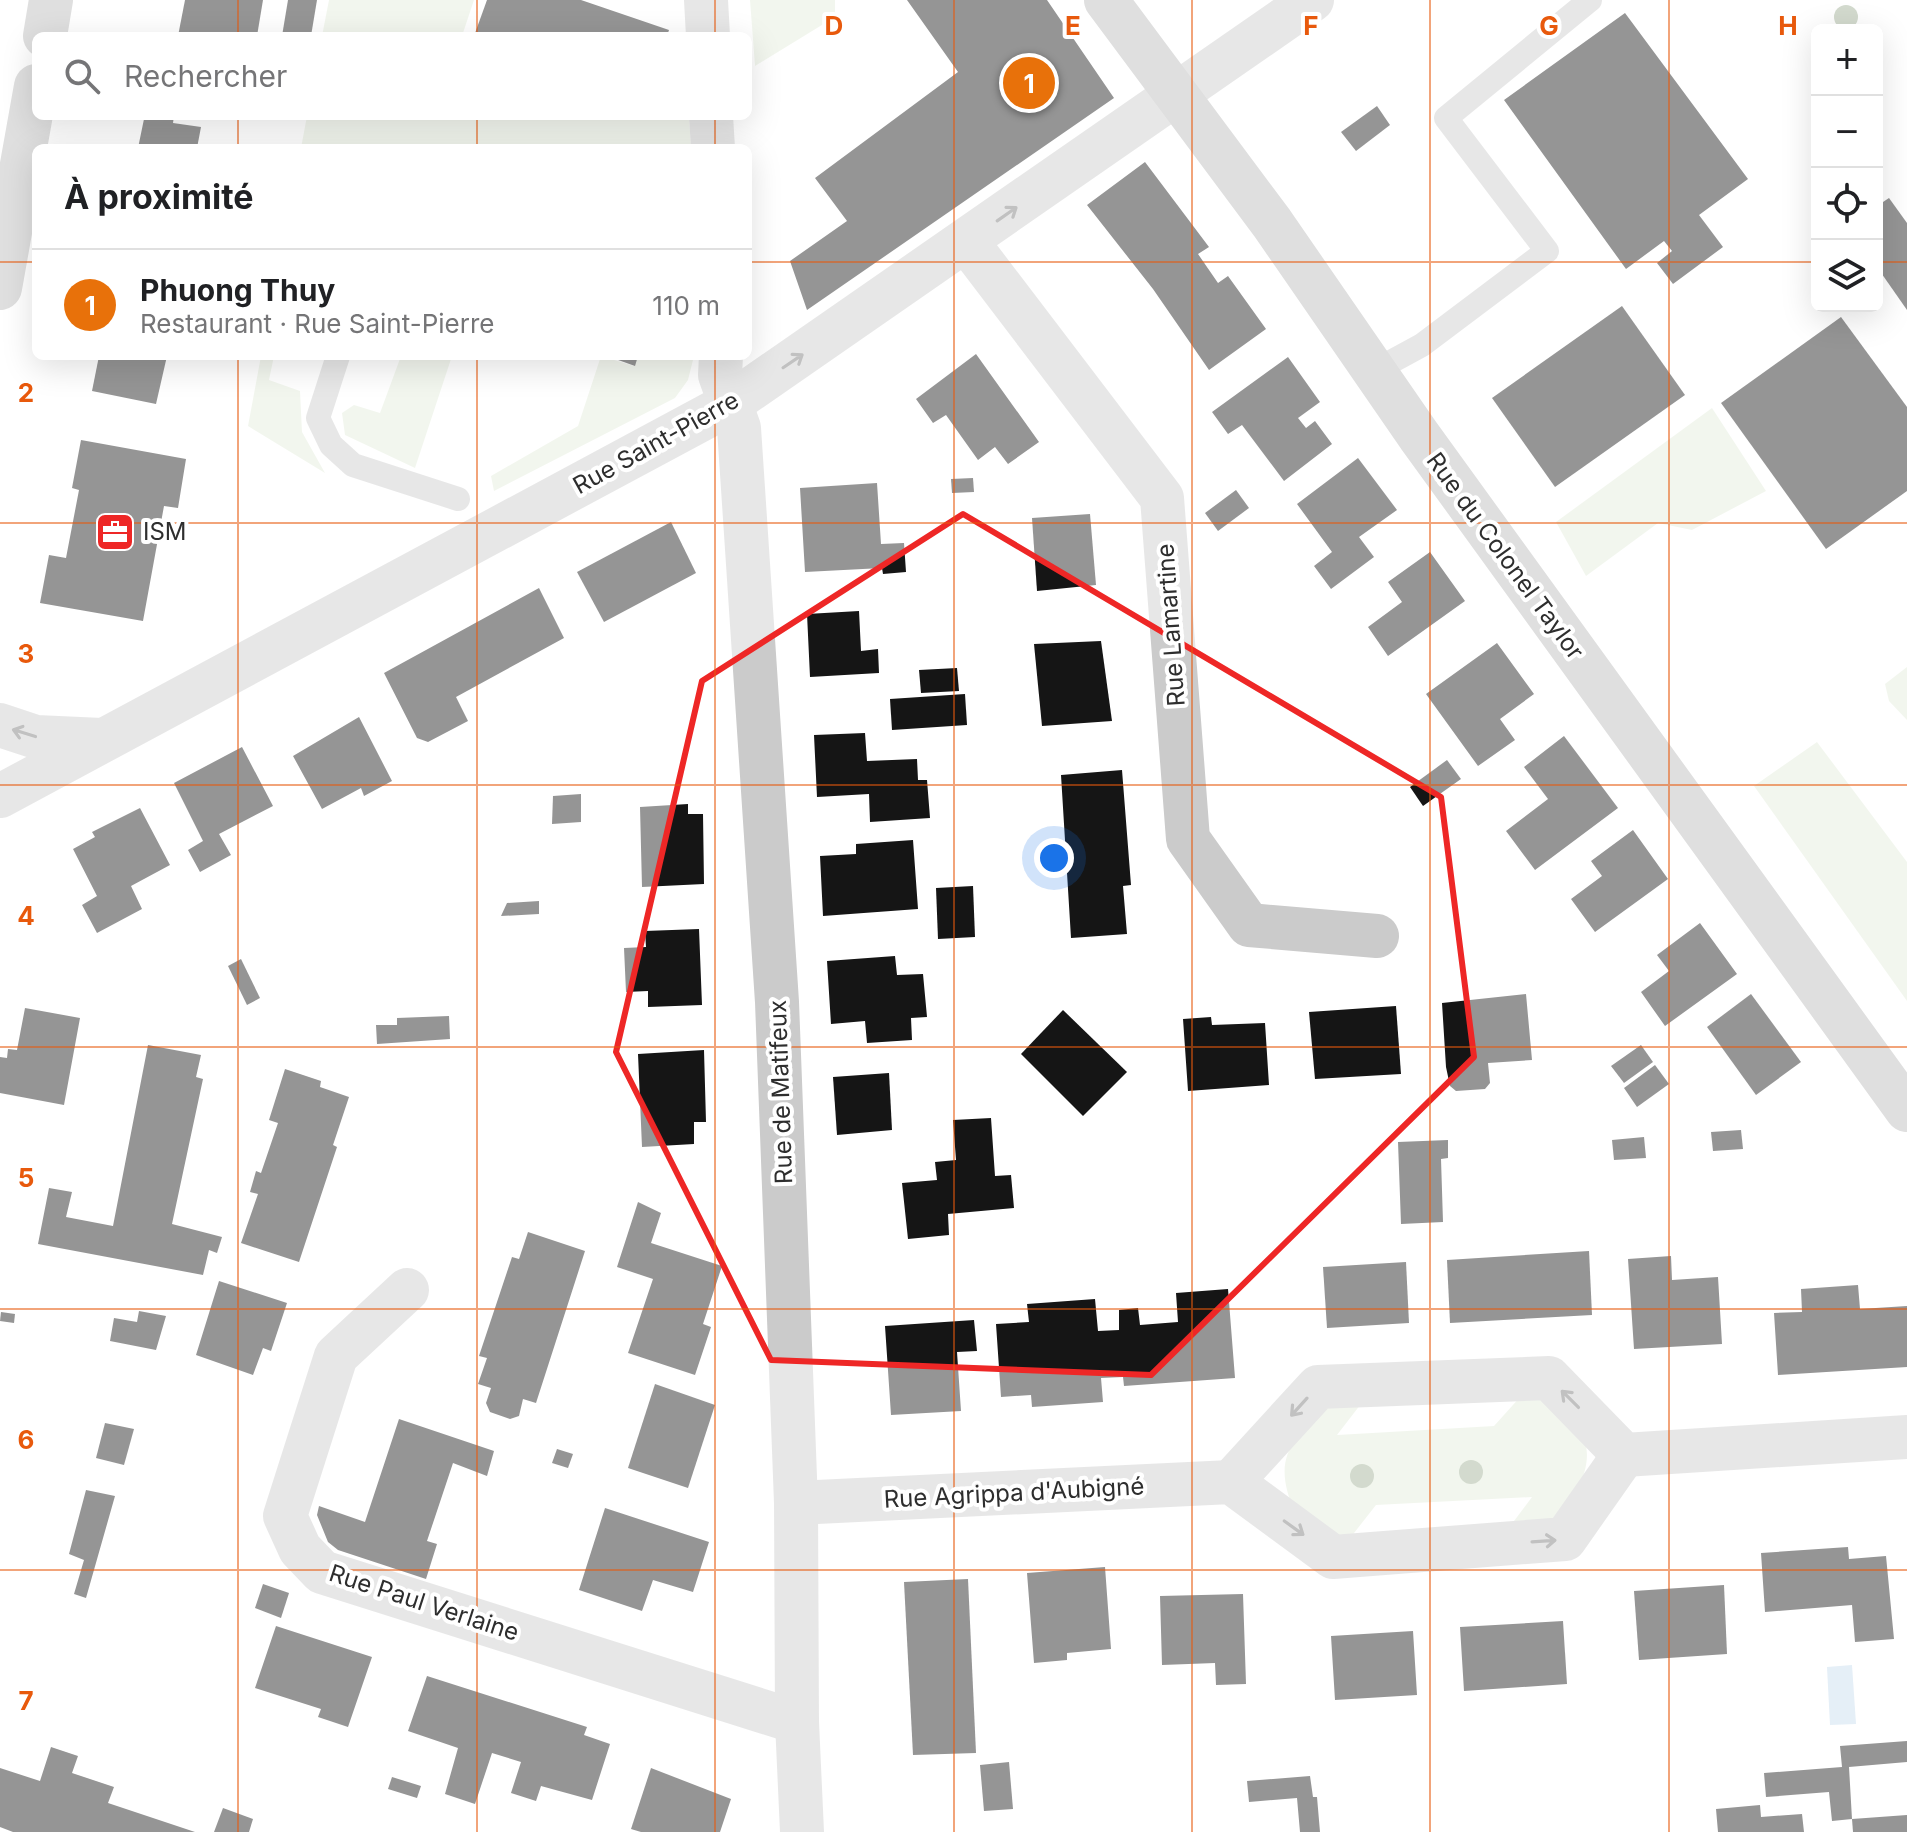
<!DOCTYPE html>
<html lang="fr">
<head>
<meta charset="utf-8">
<style>
	body { margin:0; font-family:Inter,sans-serif; background:#f6f6f6; color:#202124 }
	.controls { position:absolute; right:24px; top:24px; display:grid; overflow:hidden; border-radius:12px; box-shadow:0 8px 32px #0002 }
	.controls button { width:72px; height:72px; display:grid; place-items:center; padding:0; border:0; border-bottom:2px solid #e0e0e0; background:#fff; color:#202124; font:40px sans-serif }
	.you { position:absolute; left:1054px; top:858px; width:28px; height:28px; margin:-20px; border:6px solid #fff; border-radius:50%; background:#1a73e8; box-shadow:0 0 0 12px #1a73e833 }
	.badge { display:grid; place-items:center; width:52px; height:52px; border-radius:50%; background:#db2777; color:#fff; font-size:26px; font-weight:700 }
	.pin { position:absolute; translate:-50% -50%; border:4px solid #fff; box-shadow:0 2px 8px #0006 }
	.list { margin:0; padding:0; list-style:none }
	h2 { display:flex; justify-content:space-between; align-items:center; height:104px; margin:0; padding:0 32px; font-size:34px }
	h2 small { font-size:26px; font-weight:400; color:#757577 }
	.list li { display:grid; grid-template-columns:52px 1fr auto; gap:24px; align-items:center; box-sizing:border-box; height:112px; padding:0 32px; border-top:2px solid #e0e0e0 }
	.list b { display:block; font-size:30px; white-space:nowrap }
	.list p { margin:0; font-size:26px; white-space:nowrap; color:#757577 }
	.list em { font-size:26px; font-style:normal; color:#757577 }
	.icon { flex:none; width:44px; height:44px; fill:none; stroke:currentColor; stroke-width:2; stroke-linecap:round; stroke-linejoin:round }
	.map { position:relative; flex:none; width:1907px; height:1832px; overflow:hidden }
	.search { position:absolute; background:#fff; box-shadow:0 8px 32px #0002; left:32px; top:32px; width:720px; height:88px; display:flex; align-items:center; gap:20px; box-sizing:border-box; padding:0 28px; border-radius:12px; color:#757577; font-size:30px }
	.panel { position:absolute; background:#fff; box-shadow:0 8px 32px #0002; left:32px; top:144px; width:720px; height:216px; border-radius:12px }
	.map>svg:first-child { display:block }
	.green { fill:#e3ecda }
	.water { fill:#c5dbed }
	.building { fill:#151515 }
	.lines { fill:none; stroke-linecap:round; stroke-linejoin:round }
	.service { stroke:#cbcbcb; stroke-width:24 }
	.minor { stroke:#cbcbcb; stroke-width:44 }
	.secondary { stroke:#b8b8b8; stroke-width:44 }
	.tree { fill:#9dae92 }
	.oneway { stroke:#757575 }
	.marked { fill:none; stroke:#ee2726; stroke-width:6; stroke-linejoin:round }
	.grid { fill:none; stroke:#e8590c; stroke-width:2; stroke-opacity:0.55 }
	.labels { text-anchor:middle; stroke-width:8; stroke-linejoin:round; paint-order:stroke }
	.street-label { font-size:24px; fill:#2e2e2e; stroke:#fff }
	.poi-label { font-size:24px; fill:#2e2e2e; stroke:#fff; text-anchor:start }
	.grid-label { font-size:26px; text-anchor:middle; font-weight:bold; fill:#e8590c; stroke:#fff; stroke-width:8; stroke-linejoin:round; paint-order:stroke }
</style>
</head>
<body>
<div class="map">
<svg width="1907" height="1832" viewBox="0 0 1907 1832">
	<rect width="100%" height="100%" fill="#fff"/>
	<g class="green">
		<path d="M329 0H474L462 36H322Z"/>
		<path d="M750 0H835V17L755 66Z"/>
		<path d="M307 116H689L691 148H301Z"/>
		<path d="M261 356H274L269 380 300 391 302 432 325 473 248 426Z"/>
		<path d="M401 356H452L415 468 345 435 342 413 354 405 380 413Z"/>
		<path d="M601 356 634 366 638 356H694L688 380 675 398 494 491 491 476 578 426Z"/>
		<path d="M1712 408 1766 491 1692 530 1658 523 1586 576 1556 522Z"/>
		<path d="M1907 667V720L1889 701 1885 684Z"/>
		<path d="M1817 742 1907 862V1001L1754 786Z"/>
		<path d="M1530 1386C1543 1397 1570 1410 1578 1425 1600 1461 1577 1492 1557 1521L1505 1533 1532 1497 1376 1505 1347 1542 1296 1515C1271 1459 1290 1444 1325 1402L1364 1400 1337 1435 1494 1426Z"/>
	</g>
	<path class="water" d="M1852 1665 1856 1724 1830 1725 1827 1667Z"/>
	<g class="building">
		<path d="M185 0H263L257 36H178Z"/>
		<path d="M288 0H317L311 36H282Z"/>
		<path d="M487 0H581L669 30 667 36H474Z"/>
		<path d="M907 0H1047L1114 98 807 310 790 261 847 221 815 178 958 72Z"/>
		<path d="M1625 13 1748 179 1699 215 1723 247 1673 284 1657 263 1672 251 1664 241 1626 269 1504 100Z"/>
		<path d="M1377 106 1390 125 1356 151 1341 132Z"/>
		<path d="M138 116H174L173 123 201 127 197 148H138L144 119Z"/>
		<path d="M1145 162 1209 247 1198 254 1218 283 1228 276 1266 329 1209 370 1153 289 1087 205Z"/>
		<path d="M1889 198 1907 223V310L1877 267V206Z"/>
		<path d="M1622 306 1685 395 1555 487 1492 398Z"/>
		<path d="M1841 317 1907 407V491L1826 549 1721 403Z"/>
		<path d="M976 354 1039 442 1008 464 995 447 978 460 946 415 933 423 916 399Z"/>
		<path d="M99 356H167L156 404 92 391Z"/>
		<path d="M607 356H638L635 366Z"/>
		<path d="M1288 357 1320 402 1298 418 1306 428 1315 421 1332 444 1284 481 1242 425 1228 434 1212 412Z"/>
		<path d="M81 440 186 459 178 508 164 506 143 621 40 603 49 555 66 558 79 490 72 488Z"/>
		<path d="M1358 458 1397 510 1359 537 1374 557 1331 589 1314 566 1332 552 1297 504Z"/>
		<path d="M973 478 974 492 952 493 951 479Z"/>
		<path d="M877 483 881 544 904 543 906 572 883 574 882 568 805 572 800 488Z"/>
		<path d="M1236 490 1249 508 1218 531 1205 513Z"/>
		<path d="M1090 514 1096 585 1037 591 1032 518Z"/>
		<path d="M671 522 696 573 604 622 577 572Z"/>
		<path d="M1430 552 1465 601 1388 656 1368 627 1402 602 1388 582Z"/>
		<path d="M539 588 564 638 456 697 468 721 428 742 417 738 384 673Z"/>
		<path d="M859 611 861 651 878 649 879 673 810 677 807 614Z"/>
		<path d="M1101 641 1112 721 1042 726 1034 644Z"/>
		<path d="M1497 643 1534 694 1500 719 1515 740 1478 766 1426 694Z"/>
		<path d="M957 668 959 691 921 693 919 670Z"/>
		<path d="M965 694 967 725 892 730 890 699Z"/>
		<path d="M359 717 392 781 364 796 361 788 322 809 293 756Z"/>
		<path d="M865 733 867 761 917 759 918 780H927L930 818 870 822 869 794 817 797 814 735Z"/>
		<path d="M1564 736 1618 808 1535 870 1506 831 1548 799 1524 767Z"/>
		<path d="M242 747 273 806 219 834 231 855 200 872 188 850 203 841 174 783Z"/>
		<path d="M1447 760 1461 779 1423 806 1410 787Z"/>
		<path d="M1122 770 1131 885 1123 886 1127 934 1071 938 1061 775Z"/>
		<path d="M581 794V822L552 824 553 796Z"/>
		<path d="M688 804V814H703L704 884 642 887 640 807Z"/>
		<path d="M140 808 170 865 131 886 142 909 97 933 82 905 97 896 73 849 95 837 92 832Z"/>
		<path d="M1633 830 1668 879 1595 932 1571 899 1602 876 1591 861Z"/>
		<path d="M913 840 918 909 823 916 820 856 856 854V844Z"/>
		<path d="M973 886 975 937 938 939 936 888Z"/>
		<path d="M539 901V914L501 916 507 903Z"/>
		<path d="M1700 923 1737 974 1665 1026 1641 992 1669 971 1657 955Z"/>
		<path d="M699 929 702 1005 648 1007V991L626 992 624 948 646 947 645 931Z"/>
		<path d="M895 956 897 975 923 974 927 1017 911 1018 912 1040 867 1043 865 1021 831 1024 827 961Z"/>
		<path d="M241 959 260 998 247 1005 228 966Z"/>
		<path d="M1526 994 1532 1060 1488 1063 1490 1083 1485 1089 1456 1091 1450 1086 1446 1067 1442 1003Z"/>
		<path d="M1751 994 1801 1062 1756 1095 1707 1027Z"/>
		<path d="M1396 1006 1401 1074 1315 1079 1309 1012Z"/>
		<path d="M25 1008 80 1018 64 1105 0 1093V1057L7 1058 8 1049 17 1050Z"/>
		<path d="M1063 1010 1127 1072 1083 1116 1021 1054Z"/>
		<path d="M449 1016 450 1039 377 1044 376 1025H397V1018Z"/>
		<path d="M1211 1017 1212 1025 1265 1023 1269 1085 1188 1091 1183 1019Z"/>
		<path d="M148 1045 201 1055 196 1077 203 1079 172 1224 222 1237 217 1253 209 1250 203 1275 38 1244 49 1188 72 1192 66 1217 113 1226Z"/>
		<path d="M1641 1045 1653 1062 1624 1083 1611 1066Z"/>
		<path d="M704 1050 706 1122H694V1144L642 1147 638 1054Z"/>
		<path d="M1655 1065 1669 1084 1637 1107 1624 1088Z"/>
		<path d="M285 1069 321 1081 320 1087 349 1097 333 1145 337 1147 299 1262 241 1243 258 1194 250 1192 256 1171 261 1173 278 1123 269 1120Z"/>
		<path d="M889 1073 892 1130 837 1135 833 1077Z"/>
		<path d="M991 1118 995 1176 1011 1175 1014 1208 948 1214 949 1235 908 1239 902 1183 937 1180 935 1162 956 1160 953 1120Z"/>
		<path d="M1741 1130 1743 1149 1713 1151 1711 1132Z"/>
		<path d="M1644 1137 1646 1158 1614 1160 1612 1140Z"/>
		<path d="M1448 1140V1158L1441 1159 1443 1222 1401 1224 1398 1142Z"/>
		<path d="M638 1202 661 1213 651 1243 722 1266 703 1324 711 1327 695 1375 628 1353 653 1279 617 1267Z"/>
		<path d="M528 1232 585 1251 536 1403 523 1399 519 1416 510 1419 490 1412 486 1403 491 1388 478 1384 487 1358 479 1356 512 1257 519 1259Z"/>
		<path d="M1589 1251 1592 1315 1450 1323 1447 1260Z"/>
		<path d="M1671 1256 1672 1280 1718 1277 1722 1344 1634 1349 1628 1259Z"/>
		<path d="M1406 1262 1409 1323 1327 1328 1323 1267Z"/>
		<path d="M219 1281 287 1303 271 1351 263 1348 253 1375 196 1355Z"/>
		<path d="M1858 1285 1860 1309 1907 1306V1367L1778 1375 1774 1313 1802 1312 1801 1289Z"/>
		<path d="M1228 1289 1235 1378 1124 1386 1123 1377 1101 1378 1103 1402 1032 1407 1031 1395 1001 1397 996 1324 1029 1322 1027 1304 1095 1299 1098 1331 1119 1330V1310L1138 1308 1140 1325 1178 1322 1176 1293Z"/>
		<path d="M139 1311 166 1316 156 1350 110 1341 114 1318 137 1322Z"/>
		<path d="M1 1312 15 1314 14 1323 0 1321Z"/>
		<path d="M974 1320 977 1351 957 1352 961 1411 891 1415 885 1326Z"/>
		<path d="M655 1384 715 1405 688 1488 628 1468Z"/>
		<path d="M399 1419 494 1451 487 1476 453 1463 427 1541 437 1544 426 1579 338 1550 328 1542 317 1515 319 1506 365 1522Z"/>
		<path d="M105 1423 134 1429 124 1465 96 1458Z"/>
		<path d="M557 1449 573 1454 568 1468 552 1463Z"/>
		<path d="M86 1490 115 1496 86 1598 74 1594 84 1560 69 1554Z"/>
		<path d="M605 1508 709 1542 693 1592 653 1580 642 1611 579 1590Z"/>
		<path d="M1848 1547 1849 1559 1886 1556 1894 1639 1855 1642 1852 1605 1765 1612 1761 1553Z"/>
		<path d="M1105 1567 1111 1649 1067 1653V1660L1034 1663 1027 1573Z"/>
		<path d="M968 1579 976 1753 913 1755 904 1582Z"/>
		<path d="M263 1584 289 1593 281 1618 255 1608Z"/>
		<path d="M1724 1585 1727 1654 1639 1660 1634 1591Z"/>
		<path d="M1243 1594 1246 1684 1216 1685 1215 1663 1162 1665 1160 1596Z"/>
		<path d="M1563 1621 1567 1684 1464 1691 1460 1627Z"/>
		<path d="M276 1626 372 1657 348 1727 318 1717 321 1709 255 1688Z"/>
		<path d="M1413 1631 1417 1695 1335 1700 1331 1636Z"/>
		<path d="M427 1676 587 1727 584 1735 610 1744 592 1800 541 1786 536 1801 511 1793 521 1762 492 1753 475 1804 445 1794 458 1748 408 1731Z"/>
		<path d="M1907 1741V1762L1849 1767 1852 1819 1832 1821 1829 1792 1766 1797 1764 1773 1842 1767 1840 1746Z"/>
		<path d="M51 1747 78 1756 72 1773 114 1787 108 1803 195 1832H13L0 1827V1768L40 1781Z"/>
		<path d="M1009 1762 1013 1809 984 1811 980 1765Z"/>
		<path d="M651 1768 731 1799 720 1832H641L631 1829Z"/>
		<path d="M1310 1776 1313 1797H1317L1320 1832H1300L1297 1798 1249 1802 1247 1781Z"/>
		<path d="M392 1777 421 1786 417 1798 388 1789Z"/>
		<path d="M1760 1805 1761 1817 1802 1814 1804 1832H1718L1716 1809Z"/>
		<path d="M223 1808 253 1819 249 1832H214Z"/>
		<path d="M1907 1815V1832H1853L1852 1819Z"/>
	</g>
	<g class="lines">
		<g class="service">
			<path d="M338 356 318 418 331 445 353 465 458 499"/>
			<path d="M1376 370 1422 345 1547 251 1446 118 1590 0"/>
		</g>
		<g class="minor">
			<path d="M706 0 708 36"/>
			<path d="M711 116 713 148"/>
			<path d="M967 242 1162 498 1188 839 1249 925 1377 936"/>
			<path d="M721 356 720 375 739 428 777 1002 796 1503 797 1722 802 1832"/>
			<path d="M0 725 36 737 102 740"/>
			<path d="M0 796 728 405 1312 0"/>
			<path d="M407 1290 336 1356 285 1516 300 1549 322 1572 797 1722"/>
			<path d="M1231 1482 1318 1387 1549 1378 1624 1455 1907 1437"/>
			<path d="M796 1503 1231 1482 1333 1557 1565 1539 1624 1455"/>
		</g>
		<g class="secondary">
			<path d="M1106 0 1272 223 1419 436 1907 1110"/>
			<path d="M45 36 51 0"/>
			<path d="M0 288 36 86"/>
		</g>
	</g>
	<g class="tree">
		<circle cx="1846" cy="17" r="12"/>
		<circle cx="1471" cy="1472" r="12"/>
		<circle cx="1362" cy="1476" r="12"/>
	</g>
	<defs><path id="oneway-shaft" d="M-6 0H5M1.5-3L5.5 0L1.5 3" fill="none" stroke-width="1.6" stroke-linecap="round" stroke-linejoin="round" transform="scale(2)"/></defs>
	<g class="oneway">
		<use href="#oneway-shaft" transform="translate(1007 214) rotate(-35)"/>
		<use href="#oneway-shaft" transform="translate(793 361) rotate(-34)"/>
		<use href="#oneway-shaft" transform="translate(24 733) rotate(-163)"/>
		<use href="#oneway-shaft" transform="translate(1570 1399) rotate(-135)"/>
		<use href="#oneway-shaft" transform="translate(1299 1407) rotate(132)"/>
		<use href="#oneway-shaft" transform="translate(1294 1528) rotate(36)"/>
		<use href="#oneway-shaft" transform="translate(1544 1541) rotate(-4)"/>
	</g>
	<path d="M0 0H1907V1832H0ZM963 514 1441 797 1474 1057 1151 1375 771 1360 616 1052 702 681Z" fill="#fff" fill-opacity=".55" fill-rule="evenodd"/>
	<path class="marked" d="M963 514 1441 797 1474 1057 1151 1375 771 1360 616 1052 702 681Z"/>
	<path class="grid" d="M238 0V36M477 0V36M715 0V36M954 0V1832M1192 0V1832M1430 0V1832M1669 0V1832M238 116V148M477 116V148M715 116V148M0 262H36M748 262H1817M1877 262H1907M238 356V1832M477 356V1832M715 356V1832M0 523H1907M0 785H1907M0 1047H1907M0 1309H1907M0 1570H1907"/>
	<defs>
		<symbol id="office-square" viewBox="-11 -11 22 22"><rect x="-9" y="-9" width="18" height="18" rx="4" fill="#ee2726" stroke="#fff"/><path d="M-6-3h4V-5.5h4V-3h4V5H-6ZM-1-4.5V-3h2v-1.5ZM-6 0V1H6V0Z" fill="#fff"/></symbol>
	</defs>
	<g fill-rule="evenodd">
		<use href="#office-square" x="93" y="510" width="44" height="44"/>
	</g>
	<g class="labels">
		<g class="street-label">
			<text transform="translate(656 443) rotate(-29)" y="8">Rue Saint-Pierre</text>
			<text transform="translate(1505 556) rotate(54)" y="8">Rue du Colonel Taylor</text>
			<text transform="translate(1171 625) rotate(-94)" y="8">Rue Lamartine</text>
			<text transform="translate(781 1092) rotate(-92)" y="8">Rue de Matifeux</text>
			<text transform="translate(1014 1493) rotate(-3)" y="8">Rue Agrippa d'Aubigné</text>
			<text transform="translate(424 1603) rotate(18)" y="8">Rue Paul Verlaine</text>
		</g>
		<g class="poi-label">
			<text x="143" y="540">ISM</text>
		</g>
	</g>
	<g class="grid-label">
		<text x="834" y="35">D</text>
		<text x="1073" y="35">E</text>
		<text x="1311" y="35">F</text>
		<text x="1549" y="35">G</text>
		<text x="1788" y="35">H</text>
		<text x="26" y="402">2</text>
		<text x="26" y="663">3</text>
		<text x="26" y="925">4</text>
		<text x="26" y="1187">5</text>
		<text x="26" y="1449">6</text>
		<text x="26" y="1710">7</text>
	</g>
</svg>
<div class="controls">
<button>+</button>
<button>−</button>
<button><svg class="icon" aria-label="locate" viewBox="0 0 24 24"><circle cx="12" cy="12" r="6"/><path d="M12 2v4M12 18v4M2 12h4M18 12h4"/></svg></button>
<button><svg class="icon" aria-label="layers" viewBox="0 0 24 24"><path d="M12 4l9 5-9 5-9-5zM3 14l9 5 9-5"/></svg></button>
</div>
<div class="you"></div>
<div class="pin badge" style="left:1029px;top:83px;background:#e8710a">1</div>
<div class="search"><svg class="icon" aria-label="search" viewBox="0 0 24 24"><circle cx="10" cy="10" r="6"/><path d="M15 15l6 6"/></svg>Rechercher</div>
<section class="panel">
<h2>À proximité<small></small></h2>
<ul class="list">
<li><span class="badge" style="background:#e8710a">1</span><div><b>Phuong Thuy</b><p>Restaurant · Rue Saint-Pierre</p></div><em>110 m</em></li>
</ul>
</section>
</div>
</body>
</html>
